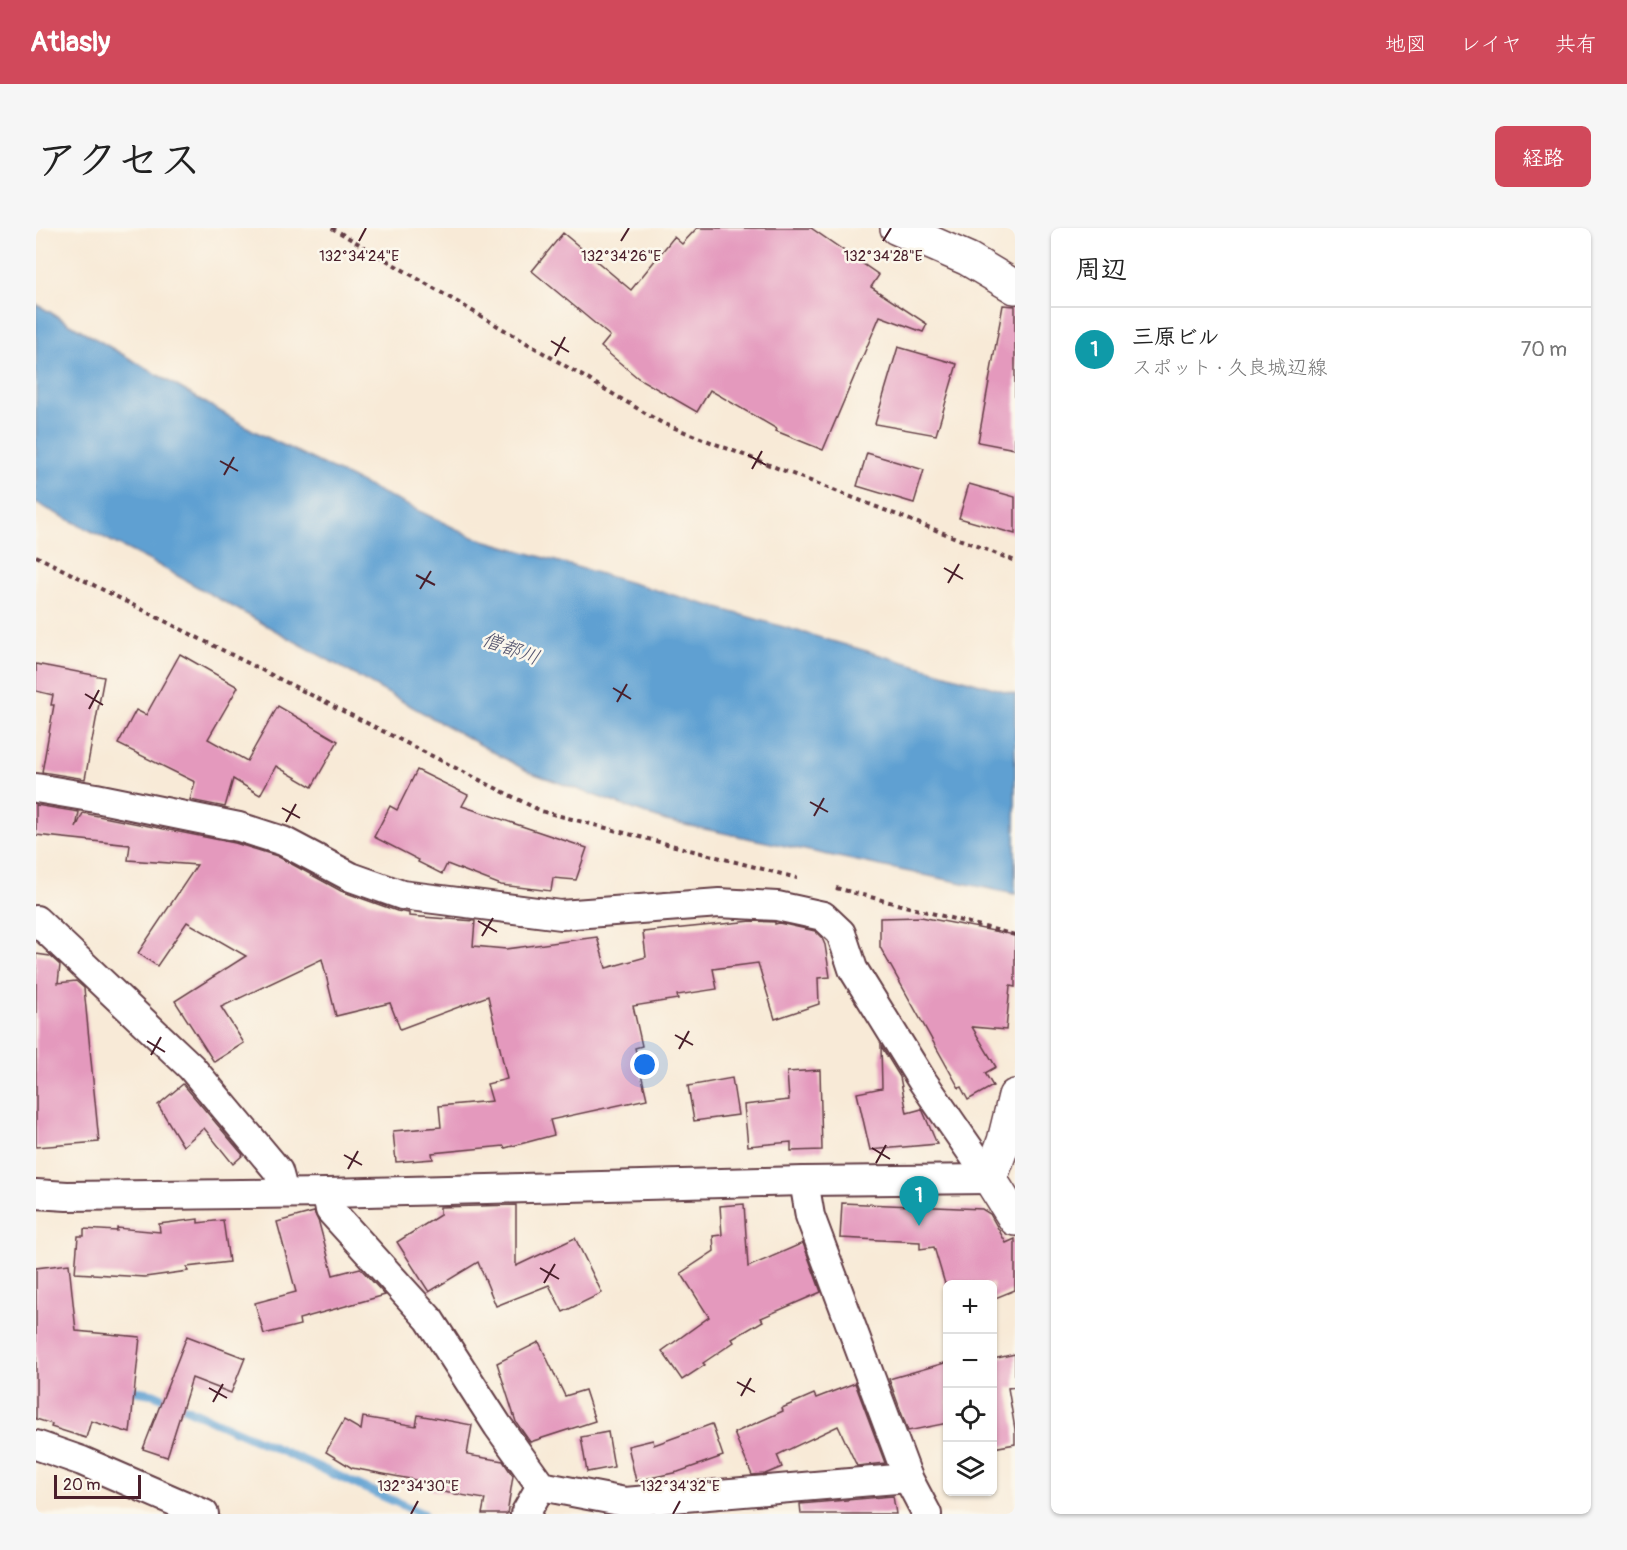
<!DOCTYPE html>
<html lang="ja">
<head>
<meta charset="utf-8">
<style>
	body { margin:0; font-family:Pangolin,"Klee One",sans-serif; background:#f6f6f6; color:#222 }
	.controls { position:absolute; right:18px; bottom:18px; display:grid; overflow:hidden; border-radius:9px; box-shadow:0 2px 4px #0004 }
	.controls button { width:54px; height:54px; display:grid; place-items:center; padding:0; border:0; border-bottom:2px solid #e0e0e0; background:#fff; color:#222; font:30px sans-serif }
	.scale { position:absolute; left:18px; bottom:15px; width:87px; box-sizing:border-box; padding-left:6px; border:3px solid #4a1f2b; border-top:0; font-size:16px; line-height:21px; white-space:nowrap; color:#4a1f2b; -webkit-text-stroke:4px #fbf7ec; paint-order:stroke }
	.you { position:absolute; left:609px; top:837px; width:21px; height:21px; margin:-15px; border:4px solid #fff; border-radius:50%; background:#1a73e8; box-shadow:0 0 0 9px #1a73e833 }
	.badge { display:grid; place-items:center; width:39px; height:39px; border-radius:50%; background:#d1495b; color:#fff; font-size:20px; font-weight:700 }
	.pin { position:absolute; translate:-50% -50px; filter:drop-shadow(0 2px 3px #0008) }
	.pin::after { content:''; position:absolute; top:32px; width:21px; height:18px; background:inherit; clip-path:polygon(0 0,100% 0,50% 100%) }
	.list { margin:0; padding:0; list-style:none }
	h2 { display:flex; justify-content:space-between; align-items:center; height:78px; margin:0; padding:0 24px; font-size:26px }
	h2 small { font-size:20px; font-weight:400; color:#767676 }
	.list li { display:grid; grid-template-columns:39px 1fr auto; gap:18px; align-items:center; box-sizing:border-box; height:84px; padding:0 24px; border-top:2px solid #e0e0e0 }
	.list b { display:block; font-size:22px; white-space:nowrap }
	.list p { margin:0; font-size:20px; white-space:nowrap; color:#767676 }
	.list em { font-size:20px; font-style:normal; color:#767676 }
	.icon { flex:none; width:33px; height:33px; fill:none; stroke:currentColor; stroke-width:2; stroke-linecap:round; stroke-linejoin:round }
	.map { position:relative; flex:none; width:979px; height:1286px; overflow:hidden; border-radius:9px }
	header { display:flex; align-items:center; gap:36px; box-sizing:border-box; height:84px; padding:0 30px; background:#d1495b; color:#fff }
	header strong { font-size:28px }
	nav { display:flex; gap:33px; margin-inline-start:auto; font-size:21px }
	.intro { display:flex; align-items:center; justify-content:space-between; box-sizing:border-box; height:144px; padding:0 36px }
	h1 { margin:0; font-size:42px }
	.button { padding:15px 27px; border-radius:9px; background:#d1495b; color:#fff; font-size:21px; font-weight:700 }
	main { display:flex; gap:36px; padding:0 36px }
	aside { flex:1; background:#fff; border-radius:9px; box-shadow:0 2px 4px #0004 }
	.map>svg:first-child { display:block }
	.water { fill:#5fa0d2; stroke:#54607e; stroke-width:1.5 }
	.lines { fill:none; stroke-linecap:round; stroke-linejoin:round }
	.stream { stroke:#5fa0d2; stroke-width:9 }
	.building { fill:#e499bd }
	.minor-casing { stroke:#643d45; stroke-width:32 }
	.major-casing { stroke:#643d45; stroke-width:36 }
	.path { stroke:#643d45; stroke-width:4; stroke-dasharray:4.5 4.5; stroke-linecap:butt }
	.minor { stroke:#fff; stroke-width:28 }
	.major { stroke:#fff; stroke-width:33 }
	.ticks { fill:none; stroke:#4a1f2b; stroke-width:2 }
	.labels { text-anchor:middle; stroke-width:5; stroke-linejoin:round; paint-order:stroke }
	.water-label { font-size:20px; font-style:italic; fill:#52536e; stroke:#fbf7ec }
	.ticks-label { font-size:15px; text-anchor:middle; fill:#4a1f2b; stroke:#fbf7ec; stroke-width:5; stroke-linejoin:round; paint-order:stroke }
</style>
</head>
<body>
<header>
<strong>Atlasly</strong>
<nav><a>地図</a><a>レイヤ</a><a>共有</a></nav>
</header>
<div class="intro"><h1>アクセス</h1><a class="button">経路</a></div>
<main>
<div class="map">
<svg width="979" height="1286" viewBox="0 0 979 1286">
	<rect width="100%" height="100%" fill="#fbf7ec"/>
	<filter id="ink" filterUnits="userSpaceOnUse"><feTurbulence type="fractalNoise" baseFrequency=".0167" numOctaves="2"/><feDisplacementMap in="SourceGraphic" scale="12" xChannelSelector="R" yChannelSelector="G"/><feConvolveMatrix kernelMatrix="1 2 1 2 8 2 1 2 1" color-interpolation-filters="sRGB"/></filter>
	<filter id="wash" filterUnits="userSpaceOnUse"><feTurbulence type="fractalNoise" baseFrequency=".008" numOctaves="4" result="noise"/><feDisplacementMap in="SourceGraphic" scale="24" xChannelSelector="R" yChannelSelector="G"/><feGaussianBlur stdDeviation="1.35" result="paint"/><feColorMatrix in="noise" values="0 0 0 0 0 0 0 0 0 0 0 0 0 0 0 0 0 1.4 0 .05"/><feComposite in="paint" operator="in"/></filter>
	<g filter="url(#wash)">
		<rect width="100%" height="100%" fill="#f8ead7"/>
		<path class="water" d="M0 76 218 203 437 309 979 466V666L630 593 493 544 122 337 0 275Z"/>
		<g class="lines">
			<path class="stream" d="M88 1161 118 1166 387 1286"/>
		</g>
		<g id="blocks">
			<g class="building">
				<path d="M661 0H775L843 47 835 59 891 96 887 104 844 88 787 222 740 203 741 201 674 162 661 184 602 150 565 119 574 108 496 43 527 5 595 62 638 9 646 16Z"/>
				<path d="M967 77 979 78V221L942 214Z"/>
				<path d="M862 119 921 136 900 207 839 196Z"/>
				<path d="M831 225 888 242 878 275 821 258Z"/>
				<path d="M933 256 979 269V306L923 290Z"/>
				<path d="M144 426 202 459 172 511 211 533 242 478 302 513 276 559 240 538 224 567 197 551 189 579 154 572 159 554 82 516 100 482 110 487Z"/>
				<path d="M0 436 68 449 49 551 6 544 18 477H15L17 467 0 463Z"/>
				<path d="M381 542 432 567 426 578 551 620 540 652 517 650 515 663 465 657 411 636 406 646 382 634 383 632 338 609 354 578 361 582Z"/>
				<path d="M0 577 43 584 40 600 47 585 199 615 241 628 305 663 361 683 373 685V688L439 693 437 718 470 721 561 709 570 740 610 729 607 704 716 693 739 694V696L743 695 779 703 786 710 789 717 794 749 782 750 783 776 739 791 722 735 677 741 681 761 641 767 642 771 597 778 606 818 599 820 611 871 514 892 518 907 469 920 468 918 396 925 397 931 360 934 357 903 405 899 403 878 456 873 451 856 471 851 452 768 364 801 354 775 300 788 286 731 185 779 208 815 178 834 139 773 210 728 151 694 121 738 102 725 161 637 92 632 94 617 0 607Z"/>
				<path d="M885 689 979 707V759L974 758 970 802 936 799 960 839 949 845 957 858 932 872 925 859 923 860 844 719V690Z"/>
				<path d="M0 726 14 728 24 737 22 755 40 753 48 760 63 914 0 919Z"/>
				<path d="M845 818 864 849 871 885 886 881 901 916 834 922 821 865 846 860Z"/>
				<path d="M784 842 786 922 755 923V914L712 918 708 877 753 872 751 844Z"/>
				<path d="M696 850 702 887 658 893 652 858Z"/>
				<path d="M147 856 207 927 197 936 168 900 147 918 122 877Z"/>
				<path d="M806 975 946 981 954 986 970 1015 979 1011V1062L957 1071V1056H909L898 1019 884 1021V1014L804 1010Z"/>
				<path d="M708 976 712 1039 767 1015 785 1064 725 1090 727 1093 696 1111 698 1114 667 1135 669 1137 646 1152 626 1123 673 1089 645 1045 678 1023 677 1008 686 1007 684 978Z"/>
				<path d="M480 977V1038L539 1010 566 1065 527 1084 513 1057 460 1078 442 1034 393 1064 361 1014 404 987V979Z"/>
				<path d="M278 984 283 995 297 1047 324 1040 349 1067 263 1091 264 1097 228 1106 219 1075 260 1064 241 994Z"/>
				<path d="M162 991V995L187 992 193 1034 151 1039 152 1043 109 1049 39 1045 42 1008H48V1001L81 1003V1000L124 1004 123 996Z"/>
				<path d="M33 1036 40 1103 104 1109 94 1205 55 1193 50 1210 15 1199 16 1196 0 1191V1040Z"/>
				<path d="M151 1108 209 1130 195 1165 156 1150 131 1229 107 1221Z"/>
				<path d="M503 1114 529 1168 549 1162 559 1193 494 1214 480 1194 461 1135Z"/>
				<path d="M979 1126V1159L972 1160 979 1201V1216L957 1220V1131Z"/>
				<path d="M912 1134V1195L872 1203 853 1151Z"/>
				<path d="M819 1155 849 1235 821 1238 802 1198 741 1227 746 1239 729 1246 716 1247 698 1205 747 1183 746 1180 778 1166 780 1170Z"/>
				<path d="M382 1187 436 1197 431 1227 467 1233 477 1248 471 1286H446L449 1271 395 1262 396 1255 316 1240 290 1224 308 1192 325 1202 327 1189 380 1198Z"/>
				<path d="M676 1196 687 1228 642 1244 600 1253 592 1218 617 1212 618 1217Z"/>
				<path d="M572 1204 578 1239 551 1244 545 1209Z"/>
				<path d="M857 1268 860 1286H765L764 1276Z"/>
			</g>
		</g>
	</g>
	<g filter="url(#ink)">
		<use href="#blocks" fill-opacity="0" stroke="#643d45" stroke-width="1.5"/>
		<g class="lines">
			<defs>
				<g id="minor">
					<path d="M0 560 60 570 203 599 247 613 315 649 366 667 525 687 683 675 741 678 787 688 805 705 817 741 885 851 954 951"/>
					<path d="M0 692 155 839 242 943 248 965"/>
					<path d="M768 953 774 988 872 1250 891 1286"/>
					<path d="M291 965 294 982 393 1091 462 1198 505 1258 589 1274 872 1250"/>
					<path d="M0 966 31 968 291 965 768 953 954 951"/>
					<path d="M0 1217 46 1233 168 1286"/>
					<path d="M489 1286 505 1258"/>
				</g>
				<g id="major">
					<path d="M861 0 932 31 979 59"/>
					<path d="M979 868 968 913 954 951 979 991"/>
				</g>
			</defs>
			<use href="#minor" class="minor-casing"/>
			<use href="#major" class="major-casing"/>
			<g class="path">
				<path d="M296 0 626 195 979 333"/>
				<path d="M0 328 505 583 761 650"/>
				<path d="M800 660 979 707"/>
			</g>
			<use href="#minor" class="minor"/>
			<use href="#major" class="major"/>
		</g>
	</g>
	<path class="ticks" d="M323 13 330 0M585 13 593 0M847 13 855 0M515 113 533 124M519 128 529 109M712 227 730 237M184 233 202 243M716 241 726 223M188 247 198 229M908 340 927 351M380 347 399 357M912 355 923 336M384 361 395 343M577 460 595 471M49 466 67 477M581 474 591 456M53 481 63 462M774 574 792 584M246 580 264 590M778 588 788 570M250 594 260 576M442 693 461 704M446 708 457 690M639 807 657 817M111 813 129 824M643 821 653 803M115 827 125 809M836 920 854 931M308 927 326 937M840 935 850 917M312 941 322 923M504 1040 523 1051M508 1055 519 1036M701 1154 719 1164M173 1160 191 1170M705 1168 715 1150M177 1174 187 1156M375 1286 382 1273M637 1286 644 1273"/>
	<g class="labels">
		<g class="water-label">
			<text transform="translate(475 420) rotate(20)" y="7">僧都川</text>
		</g>
	</g>
	<g class="ticks-label">
		<text x="323" y="33">132°34'24"E</text>
		<text x="585" y="33">132°34'26"E</text>
		<text x="847" y="33">132°34'28"E</text>
		<text x="382" y="1263">132°34'30"E</text>
		<text x="644" y="1263">132°34'32"E</text>
	</g>
</svg>
<div class="controls">
<button>+</button>
<button>−</button>
<button><svg class="icon" aria-label="locate" viewBox="0 0 24 24"><circle cx="12" cy="12" r="6"/><path d="M12 2v4M12 18v4M2 12h4M18 12h4"/></svg></button>
<button><svg class="icon" aria-label="layers" viewBox="0 0 24 24"><path d="M12 4l9 5-9 5-9-5zM3 14l9 5 9-5"/></svg></button>
</div>
<div class="scale">20 m</div>
<div class="you"></div>
<div class="pin badge" style="left:883px;top:998px;background:#0f9aa8">1</div>
</div>
<aside>
<h2>周辺<small></small></h2>
<ul class="list">
<li><span class="badge" style="background:#0f9aa8">1</span><div><b>三原ビル</b><p>スポット · 久良城辺線</p></div><em>70 m</em></li>
</ul>
</aside>
</main>
</body>
</html>
